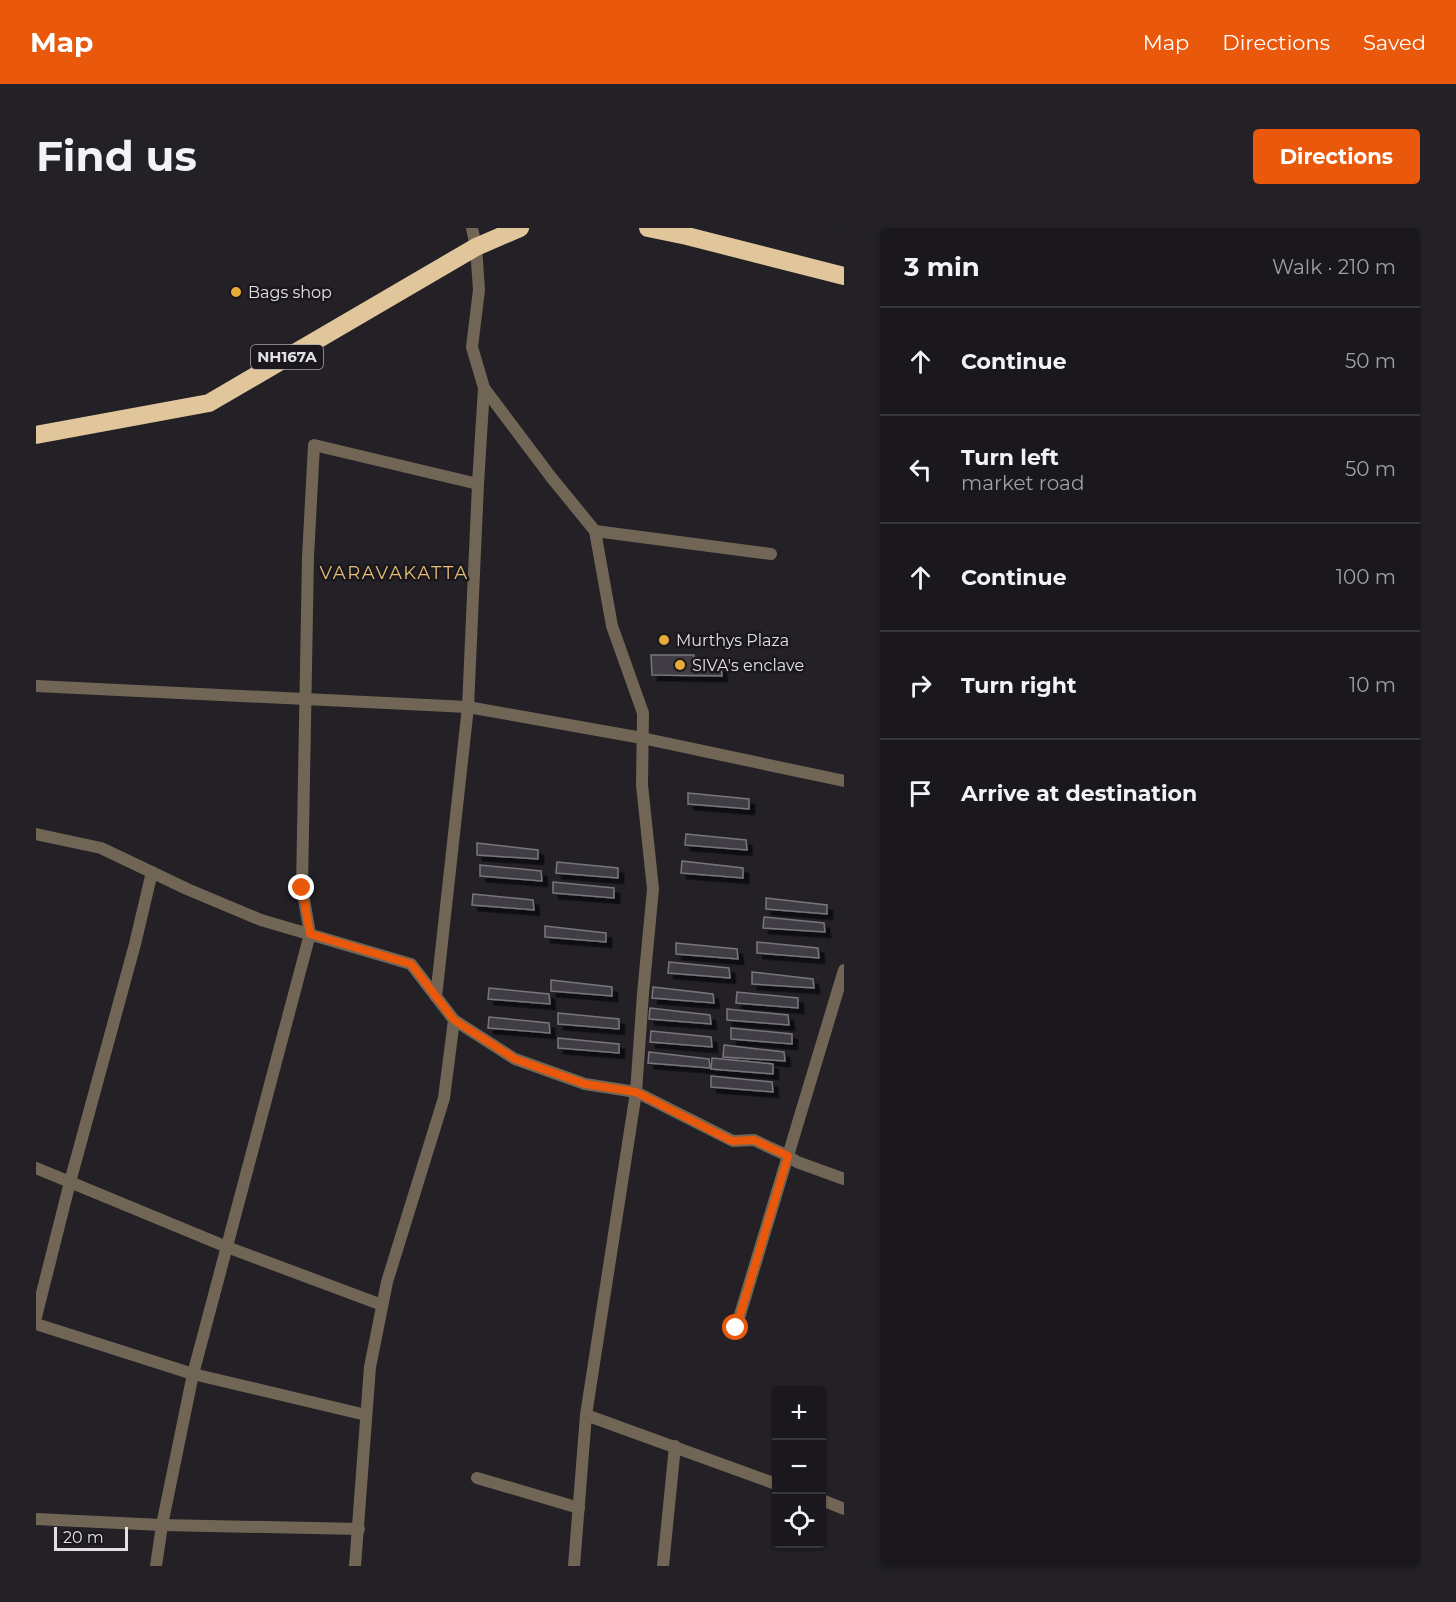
<!DOCTYPE html>
<html lang="en">
<head>
<meta charset="utf-8">
<style>
	body { margin:0; font-family:Montserrat,sans-serif; background:#232125; color:#f1f3f6 }
	.controls { position:absolute; right:18px; bottom:18px; display:grid; overflow:hidden; border-radius:6px; box-shadow:0 2px 4px #0004 }
	.controls button { width:54px; height:54px; display:grid; place-items:center; padding:0; border:0; border-bottom:2px solid #38373b; background:#1a181c; color:#f1f3f6; font:30px sans-serif }
	.scale { position:absolute; left:18px; bottom:15px; width:74px; box-sizing:border-box; padding-left:6px; border:3px solid #e2e0e4; border-top:0; font-size:16px; line-height:21px; white-space:nowrap; color:#e2e0e4; -webkit-text-stroke:4px #1a171d; paint-order:stroke }
	.stop { position:absolute; width:18px; height:18px; margin:-14px; border:4px solid #ea580c; border-radius:50%; background:#fff }
	.stop.end { background:#ea580c; border-color:#fff; box-shadow:0 2px 6px #0008 }
	.list { margin:0; padding:0; list-style:none }
	h2 { display:flex; justify-content:space-between; align-items:center; height:78px; margin:0; padding:0 24px; font-size:26px }
	h2 small { font-size:20px; font-weight:400; color:#9fa0a3 }
	.list li { display:grid; grid-template-columns:39px 1fr auto; gap:18px; align-items:center; box-sizing:border-box; height:108px; padding:0 24px; border-top:2px solid #38373b }
	.list b { display:block; font-size:22px; white-space:nowrap }
	.list p { margin:0; font-size:20px; white-space:nowrap; color:#9fa0a3 }
	.list em { font-size:20px; font-style:normal; color:#9fa0a3 }
	.icon { flex:none; width:33px; height:33px; fill:none; stroke:currentColor; stroke-width:2; stroke-linecap:round; stroke-linejoin:round }
	.map { position:relative; flex:none; width:808px; height:1338px; overflow:hidden; border-radius:6px }
	header { display:flex; align-items:center; gap:36px; box-sizing:border-box; height:84px; padding:0 30px; background:#ea580c; color:#fff }
	header strong { font-size:28px }
	nav { display:flex; gap:33px; margin-inline-start:auto; font-size:21px }
	.intro { display:flex; align-items:center; justify-content:space-between; box-sizing:border-box; height:144px; padding:0 36px }
	h1 { margin:0; font-size:42px }
	.button { padding:15px 27px; border-radius:6px; background:#ea580c; color:#fff; font-size:21px; font-weight:700 }
	main { display:flex; gap:36px; padding:0 36px }
	aside { flex:1; background:#1a181c; border-radius:6px; box-shadow:0 2px 4px #0004 }
	.map>svg:first-child { display:block }
	.building { fill:#403d44; stroke:#78757d; stroke-width:1.5; filter:url(#shadow) }
	.lines { fill:none; stroke-linecap:round; stroke-linejoin:round }
	.street { stroke:#716655; stroke-width:12 }
	.highway { stroke:#e2c69b; stroke-width:18 }
	.route { stroke:#ea580c; stroke-width:8 }
	.poi-dot { fill:#e8ab37; stroke:#1a171d; stroke-width:2 }
	.labels { text-anchor:middle; stroke-width:5; stroke-linejoin:round; paint-order:stroke }
	.shield { fill:#1a171d; stroke:#a6a4a8; stroke-width:1.5 }
	.shield-label { font-size:15px; font-weight:bold; fill:#e2e0e4 }
	.poi-label { font-size:16px; fill:#e2e0e4; stroke:#1a171d; text-anchor:start }
	.neighbourhood-label { font-size:18px; letter-spacing:1.5px; fill:#e8be78; stroke:#1a171d }
</style>
</head>
<body>
<header>
<strong>Map</strong>
<nav><a>Map</a><a>Directions</a><a>Saved</a></nav>
</header>
<div class="intro"><h1>Find us</h1><a class="button">Directions</a></div>
<main>
<div class="map">
<svg width="808" height="1338" viewBox="0 0 808 1338">
	<defs>
		<filter id="shadow"><feDropShadow dx="5.5" dy="5.5" stdDeviation="0" flood-color="#0009"/></filter>
	</defs>
	<rect width="100%" height="100%" fill="#232026"/>
	<g class="building">
		<path d="M615 427H658V437L685 438 686 448 616 447Z"/>
		<path d="M652 565 713 571V581L652 576Z"/>
		<path d="M650 606 710 612 711 622 649 617Z"/>
		<path d="M441 615 502 622V631L441 627Z"/>
		<path d="M646 633 707 640V650L645 645Z"/>
		<path d="M521 634 582 640V650L520 645Z"/>
		<path d="M444 637 505 643 506 653 444 648Z"/>
		<path d="M517 654 578 660V670L517 665Z"/>
		<path d="M437 666 497 672 498 682 436 677Z"/>
		<path d="M730 670 791 677V686L730 681Z"/>
		<path d="M728 689 788 695 789 704 727 700Z"/>
		<path d="M509 698 570 705V714L509 709Z"/>
		<path d="M721 714 782 720 783 730 721 725Z"/>
		<path d="M640 715 701 721 702 731 640 726Z"/>
		<path d="M633 734 693 740 694 750 632 745Z"/>
		<path d="M716 744 777 751 778 760 716 756Z"/>
		<path d="M515 752 576 759V768L515 763Z"/>
		<path d="M617 759 677 766 678 775 616 770Z"/>
		<path d="M453 760 513 766 514 776 452 771Z"/>
		<path d="M701 764 762 770V780L700 775Z"/>
		<path d="M614 780 674 787 675 796 613 791Z"/>
		<path d="M691 781 752 787 753 797 691 792Z"/>
		<path d="M522 785 583 791V801L522 796Z"/>
		<path d="M453 789 513 795 514 805 452 800Z"/>
		<path d="M695 800 756 806V816L695 811Z"/>
		<path d="M615 803 675 809 676 819 614 814Z"/>
		<path d="M522 810 583 816V825L522 820Z"/>
		<path d="M688 817 748 824 749 833 687 829Z"/>
		<path d="M613 824 673 831 674 840 612 835Z"/>
		<path d="M676 830 737 836V846L675 841Z"/>
		<path d="M675 848 736 854 737 864 675 859Z"/>
	</g>
	<g class="lines">
		<g class="street">
			<path d="M559 303 735 326"/>
			<path d="M0 458 432 479 606 510 808 553"/>
			<path d="M0 606 65 620 151 661 225 692 375 736 418 792 408 870 351 1054 334 1139 319 1338"/>
			<path d="M400 769 432 479 442 256 448 160"/>
			<path d="M418 792 479 831 549 856 600 864 607 766 617 661 606 557 607 485 576 398 559 303 515 249 448 160 436 119 443 62 440 19 436 0"/>
			<path d="M0 940 191 1019 346 1077"/>
			<path d="M0 1089 34 954 99 716 116 644"/>
			<path d="M0 1096 157 1146 330 1187"/>
			<path d="M700 1100 808 742"/>
			<path d="M550 1187 740 1256"/>
			<path d="M441 1250 543 1280"/>
			<path d="M786 1272 808 1281"/>
			<path d="M0 1291 126 1297 323 1301"/>
			<path d="M120 1338 126 1297 157 1146 274 706 266 660 272 329 278 217 442 256"/>
			<path d="M538 1338 550 1187 600 864 697 913 718 912 752 928 761 934 808 951"/>
			<path d="M627 1338 639 1218"/>
		</g>
		<g class="highway">
			<path d="M612 0 651 8 808 48"/>
			<path d="M0 207 173 175 440 19 484 0"/>
		</g>
	</g>
	<g class="lines">
		<path class="route" d="M266 660 274 706 375 736 418 792 479 831 549 856 600 864 696 913 718 912 752 928 700 1100"/>
	</g>
	<g class="poi-dot">
		<circle cx="200" cy="64" r="6"/>
		<circle cx="628" cy="412" r="6"/>
		<circle cx="644" cy="437" r="6"/>
	</g>
	<g class="labels">
		<rect class="shield" x="215" y="117" width="72" height="24" rx="4.5"/>
		<g class="shield-label">
			<text x="251" y="134">NH167A</text>
		</g>
		<g class="poi-label">
			<text x="212" y="70">Bags shop</text>
			<text x="640" y="418">Murthys Plaza</text>
			<text x="656" y="443">SIVA's enclave</text>
		</g>
		<g class="neighbourhood-label">
			<text x="358" y="351">VARAVAKATTA</text>
		</g>
	</g>
</svg>
<div class="controls">
<button>+</button>
<button>−</button>
<button><svg class="icon" aria-label="locate" viewBox="0 0 24 24"><circle cx="12" cy="12" r="6"/><path d="M12 2v4M12 18v4M2 12h4M18 12h4"/></svg></button>
</div>
<div class="scale">20 m</div>
<div class="stop" style="left:700px;top:1100px"></div>
<div class="stop end" style="left:266px;top:660px"></div>
</div>
<aside>
<h2>3 min<small>Walk · 210 m</small></h2>
<ul class="list">
<li><svg class="icon" aria-label="ahead" viewBox="0 0 24 24"><path d="M12 20V5M6 11l6-6 6 6"/></svg><div><b>Continue</b></div><em>50 m</em></li>
<li><svg class="icon" aria-label="left" viewBox="0 0 24 24"><path d="M17 20v-9H6M10 6l-5 5 5 5"/></svg><div><b>Turn left</b><p>market road</p></div><em>50 m</em></li>
<li><svg class="icon" aria-label="ahead" viewBox="0 0 24 24"><path d="M12 20V5M6 11l6-6 6 6"/></svg><div><b>Continue</b></div><em>100 m</em></li>
<li><svg class="icon" aria-label="right" viewBox="0 0 24 24"><path d="M7 20v-9h11M14 6l5 5-5 5"/></svg><div><b>Turn right</b></div><em>10 m</em></li>
<li><svg class="icon" aria-label="arrive" viewBox="0 0 24 24"><path d="M6 21V4h12l-3 4 3 4H6"/></svg><div><b>Arrive at destination</b></div></li>
</ul>
</aside>
</main>
</body>
</html>
